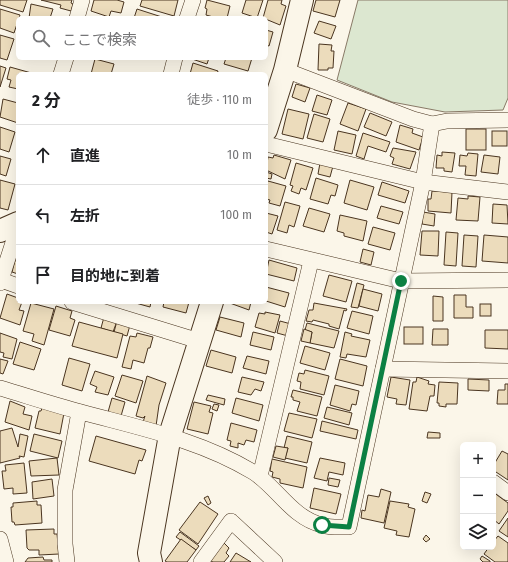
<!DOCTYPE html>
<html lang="ja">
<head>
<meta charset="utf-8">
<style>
	body { margin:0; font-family:"Fira Sans Condensed","Noto Sans JP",sans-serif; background:#f6f6f6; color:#202124 }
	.controls { position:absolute; right:12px; bottom:12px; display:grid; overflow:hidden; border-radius:6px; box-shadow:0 4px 16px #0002 }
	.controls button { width:36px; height:36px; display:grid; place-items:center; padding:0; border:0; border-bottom:1px solid #e0e0e0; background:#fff; color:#202124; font:20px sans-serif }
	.stop { position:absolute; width:12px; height:12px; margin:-9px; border:3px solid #0b8043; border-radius:50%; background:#fff }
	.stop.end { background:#0b8043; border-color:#fff; box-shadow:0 1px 4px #0008 }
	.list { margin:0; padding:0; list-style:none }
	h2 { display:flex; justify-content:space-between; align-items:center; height:52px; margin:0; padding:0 16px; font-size:17px }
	h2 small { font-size:13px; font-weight:400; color:#757577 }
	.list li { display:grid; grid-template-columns:26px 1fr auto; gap:12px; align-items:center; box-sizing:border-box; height:60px; padding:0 16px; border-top:1px solid #e0e0e0 }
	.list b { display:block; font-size:15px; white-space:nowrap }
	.list em { font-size:13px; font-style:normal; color:#757577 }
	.icon { flex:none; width:22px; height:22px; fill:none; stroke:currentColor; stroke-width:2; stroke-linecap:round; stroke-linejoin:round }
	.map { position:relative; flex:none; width:508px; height:562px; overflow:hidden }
	.search { position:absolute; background:#fff; box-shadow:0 4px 16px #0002; left:16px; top:16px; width:252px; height:44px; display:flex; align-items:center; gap:10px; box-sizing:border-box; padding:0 14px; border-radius:6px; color:#757577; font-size:15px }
	.panel { position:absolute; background:#fff; box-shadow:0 4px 16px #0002; left:16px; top:72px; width:252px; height:232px; border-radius:6px }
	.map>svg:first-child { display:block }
	.green { fill:#dce7d0; stroke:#887966 }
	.building { fill:#ecdcbc; stroke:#4a3520 }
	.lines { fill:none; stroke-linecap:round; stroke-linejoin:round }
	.street-casing { stroke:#4a3520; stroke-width:16 }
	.secondary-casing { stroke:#4a3520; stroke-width:24 }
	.street { stroke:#fbf6e9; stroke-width:15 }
	.secondary { stroke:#fbf6e9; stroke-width:22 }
	.route { stroke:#0b8043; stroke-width:5 }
</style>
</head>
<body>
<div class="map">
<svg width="508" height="562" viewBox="0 0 508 562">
	<rect width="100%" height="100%" fill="#fbf6e9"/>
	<path class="green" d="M358 0H508V98L503 110 445 112 392 102 337 80Z"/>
	<g class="building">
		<path d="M0 0H27L23 12 0 5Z"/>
		<path d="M41 0H72L71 3 73 4 71 11 60 8 61 5Z"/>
		<path d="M94 0H117L124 2 121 13 111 11 109 17 91 11Z"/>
		<path d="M142 0H178L174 16 140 6Z"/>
		<path d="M207 0 230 6 227 18H217L206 15 207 9 205 8Z"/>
		<path d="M246 0H263L257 18 242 13Z"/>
		<path d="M268 0H282L281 4 286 6 280 25 263 18Z"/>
		<path d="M316 0H340L335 17 313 11Z"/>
		<path d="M31 4 53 9 50 18H29Z"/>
		<path d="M0 9 20 15 14 33 0 28Z"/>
		<path d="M137 9 165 18H134Z"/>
		<path d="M319 21 336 26 331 39 314 33Z"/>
		<path d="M266 30 273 32 269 46 266 45Z"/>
		<path d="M0 35 14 39 7 60 0 58Z"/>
		<path d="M319 44 332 45 331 51H334L333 68H328V70H318Z"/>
		<path d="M189 58H209L207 64Z"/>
		<path d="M226 58H252L248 71 224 64Z"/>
		<path d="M95 59 114 64 111 74H91Z"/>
		<path d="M193 63 218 71 217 74H190Z"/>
		<path d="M0 66 6 68 0 87Z"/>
		<path d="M10 67 35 74H18V89L9 87 11 80 7 79Z"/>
		<path d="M296 84 310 88 305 102 292 97Z"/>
		<path d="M317 95 332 100 327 115 312 111Z"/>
		<path d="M3 99 18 103V123L0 117Z"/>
		<path d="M348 103 366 109 358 131 340 124Z"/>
		<path d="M288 109 309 114 303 139 282 134Z"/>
		<path d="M370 113 392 122 386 136 364 127Z"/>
		<path d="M314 114 330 119 323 142 307 138Z"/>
		<path d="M400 125 413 129 412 133 423 137 419 150 396 142Z"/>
		<path d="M0 127 15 132 9 152 0 149Z"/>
		<rect x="466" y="129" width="20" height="21"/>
		<path d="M338 131 356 135 352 154 334 150Z"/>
		<rect x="492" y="131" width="15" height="15"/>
		<path d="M363 133 390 142 386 152 368 146 364 159 356 156Z"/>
		<path d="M393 148 416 152 410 169 392 164 394 158 390 156Z"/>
		<path d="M442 152 455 153 452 172 444 171V168H436L437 155 442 156Z"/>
		<path d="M468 153 478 154 476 176 465 175 466 166H459L460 155 467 156Z"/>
		<path d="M274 155 291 160 285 179 266 170 268 157 273 158Z"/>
		<path d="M484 155 500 157 498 174 481 172Z"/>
		<path d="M0 156 11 159 6 176 0 174Z"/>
		<path d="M296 163 313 168 306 190 301 188 299 194 291 191 293 186 290 185Z"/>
		<path d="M320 163 333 166 330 177 318 174Z"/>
		<path d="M266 172 272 174 271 179 266 178Z"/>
		<path d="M316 178 338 185 335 196 331 195 328 204 310 199Z"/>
		<path d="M0 180 15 184 8 210 0 208Z"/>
		<path d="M350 180 374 187 367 210 344 203Z"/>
		<path d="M268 181 286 186 280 206 269 203 270 200 266 199V185Z"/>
		<path d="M382 182 409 191 405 203 378 195Z"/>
		<path d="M432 191 452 192 451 213 428 211V199H431Z"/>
		<path d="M468 196 480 197 478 221 456 220 458 198 468 199Z"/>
		<path d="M285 202 300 206 294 227 289 225 287 233 277 230Z"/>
		<path d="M493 204 507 205 508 224 492 223Z"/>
		<path d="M381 206 403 212 399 224 377 218Z"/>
		<path d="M309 208 330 214 324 232 303 226Z"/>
		<path d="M423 212 435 214 434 226 422 224Z"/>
		<path d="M266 213 278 216 272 234 266 232Z"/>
		<path d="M340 215 367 221 363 241 344 236V233L337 231Z"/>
		<path d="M373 227 395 233 390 250 368 244Z"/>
		<path d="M422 231H439L438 256 420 255Z"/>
		<path d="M446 232 458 233 456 266 444 265Z"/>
		<path d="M464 235 478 236 476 267 462 266Z"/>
		<path d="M484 235 508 237V263L482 261Z"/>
		<path d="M363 249 374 252 371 265 360 262Z"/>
		<path d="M17 253H18V274L12 272Z"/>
		<path d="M269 260 297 268 294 281 266 274Z"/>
		<path d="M329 275 352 281 346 302 323 296Z"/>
		<path d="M357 283 364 285 358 308 351 307Z"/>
		<path d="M266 287 289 293 285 307 266 301Z"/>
		<path d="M363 289 382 294 378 311 359 306Z"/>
		<path d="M7 294 18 298V302H22L19 310 24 311 20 325 0 318Z"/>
		<path d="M454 295H466V307H473V318H454Z"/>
		<path d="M433 296 443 297V321H433Z"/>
		<path d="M132 302H151L150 307Z"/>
		<path d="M164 302H189L186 313 163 307Z"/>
		<path d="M227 302H251L249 310Z"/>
		<path d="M31 303 54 309 44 345 32 341 34 334 23 331Z"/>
		<path d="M314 303 347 309 346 311 344 310 339 329 329 326V324L313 320 312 322 306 321 309 310H313Z"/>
		<rect x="480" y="304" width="11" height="12"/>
		<path d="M56 306 72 311 70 318 75 320 70 336 49 330Z"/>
		<path d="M352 311 373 316 369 334 347 328Z"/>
		<path d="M265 312 280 315 275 333 255 327 259 313 265 314Z"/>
		<path d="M104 317 117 321 113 332 101 328Z"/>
		<path d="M220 317 244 323 241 337 216 330Z"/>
		<path d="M117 321 130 325 127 336 114 332Z"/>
		<path d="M280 321 291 324 288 336 277 333Z"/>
		<path d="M79 322 123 334 117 358 72 346Z"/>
		<path d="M307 323 339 331 334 348 310 343 312 332 305 330Z"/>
		<rect x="404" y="327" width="19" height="17"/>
		<path d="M304 329 312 332 310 343 301 341Z"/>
		<path d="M433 329H448V345H432Z"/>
		<path d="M485 330H508V349L485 348Z"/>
		<path d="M253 332 274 337 271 350 250 345Z"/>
		<path d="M345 332 352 334 351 336 370 340 366 357 347 354 346 358 340 357Z"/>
		<path d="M0 333 17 339 12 359 3 357 4 353 0 352Z"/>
		<path d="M137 333 153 337 150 348H148L144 363 133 360 131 369 122 367 130 336 136 337Z"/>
		<path d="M20 342 41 349 34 370 13 364Z"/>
		<path d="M305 346 330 353 325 370 300 363Z"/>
		<path d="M211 350 236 357 232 373 206 366Z"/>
		<path d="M247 356 269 361 266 374 243 368Z"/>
		<path d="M69 358 90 364 82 391 62 385Z"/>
		<path d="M0 359 8 361 3 374 0 373Z"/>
		<path d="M340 359 367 366 363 386 335 379Z"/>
		<path d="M305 370 329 376 324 395 300 389 301 382 297 381 299 373 304 374Z"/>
		<path d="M95 371 114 377 108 395 95 392 97 387 90 384Z"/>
		<path d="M122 375 143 381 136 403 115 396Z"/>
		<path d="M147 376 166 383 159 405 156 426 143 422 145 416 143 418 136 416Z"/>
		<path d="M242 377 264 382 261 391 255 389 251 395 238 392Z"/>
		<path d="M391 377 410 380 406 405 396 404 397 399 387 397Z"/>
		<path d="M417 377 429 381 428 384 435 385 434 396H430L427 411 409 409 413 382H416Z"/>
		<path d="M468 379 489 380V391L468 390Z"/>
		<path d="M439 382 458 383 457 404H446V407L439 406V403H437Z"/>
		<path d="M505 384H508V404H497L498 390H505Z"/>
		<path d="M335 385 359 391 356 405 352 404 350 411 330 405Z"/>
		<path d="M293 390 322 397 317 416 297 411 300 402 293 400V397H291Z"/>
		<path d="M208 395 225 399 224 405 206 400Z"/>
		<path d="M112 398 125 402 121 416 108 412Z"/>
		<path d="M236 398 263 405 259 421 232 413Z"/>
		<path d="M10 401 25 407 23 414 32 416 29 430 5 422Z"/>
		<path d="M194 402 211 406 209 412 213 413 208 434 187 429Z"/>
		<path d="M214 404 219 405 217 411 212 409Z"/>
		<path d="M327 407 352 413 349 425 324 418Z"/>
		<path d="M42 408 64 413 60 434 35 428 39 411H41Z"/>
		<path d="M289 413 317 419 312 438 284 431Z"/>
		<path d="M322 421 358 430 356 439 320 431Z"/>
		<path d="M231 423 257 430 254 442 246 440 244 445 238 443V448L230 446 231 441 227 440Z"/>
		<path d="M12 428 18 447 20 434 28 436 24 457 19 456 20 458 0 463V431Z"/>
		<path d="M428 432 440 433V438H427Z"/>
		<path d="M34 434 62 441 58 458 30 451Z"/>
		<path d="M96 436 146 450 142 461 139 460 135 474 89 461Z"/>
		<path d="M287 436 312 442 307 463 285 458 288 448H284Z"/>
		<path d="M276 446 288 448 285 460 273 457Z"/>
		<path d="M502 451 508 454V480L493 470V466Z"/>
		<path d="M57 458 59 475 31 476 29 461Z"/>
		<path d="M320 458 345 463 343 475 329 472 327 481 314 478Z"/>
		<path d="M272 459 307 467 303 488 280 483V479L272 477 273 472 270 471Z"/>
		<path d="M24 463 27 493 13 494V488L4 489 2 471H6L5 465Z"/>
		<path d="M329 478 340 480 338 487 328 485Z"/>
		<path d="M52 479 54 496 33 499 32 482Z"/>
		<path d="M314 488 341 494 336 514 310 508Z"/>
		<path d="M381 489 391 492 384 523 361 518 362 510 365 511 368 495 379 497Z"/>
		<path d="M425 492 431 494 427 503 422 501Z"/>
		<path d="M493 492 508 503V511L499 524 493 519Z"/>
		<path d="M208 496 211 503 208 505 204 498Z"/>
		<path d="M37 501V505H41L42 523 15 525 14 522H12L11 507H13V503Z"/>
		<path d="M390 501 409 504 408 507 415 509 409 537 396 535 397 531 384 528Z"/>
		<path d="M200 502 218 514 198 544 179 530Z"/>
		<path d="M508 518V537L499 531Z"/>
		<path d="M54 529V534H57L59 554 39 555V550H29L27 548 26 530Z"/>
		<path d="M180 532 199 546 196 550 176 537Z"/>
		<path d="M426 535 430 539 426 542 423 539Z"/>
		<path d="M498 536 508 543V562H495L484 554 489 547H493V542Z"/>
		<path d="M181 539 196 550 187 562H167L165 561Z"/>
		<path d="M221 540 229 548 226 553 229 556 224 562H213L207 559Z"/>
		<path d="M236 553 251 562H230Z"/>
		<path d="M482 556 490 561V562H483L480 559Z"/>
		<path d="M43 557 44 560H52V562H25L28 558Z"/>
	</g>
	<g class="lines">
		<defs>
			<g id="street">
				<path d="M77 18 82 0"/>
				<path d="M187 18 193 0"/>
				<path d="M285 70 413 119 432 124 447 121 508 120"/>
				<path d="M61 74 66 58"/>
				<path d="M171 74 175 58"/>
				<path d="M266 144 423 182 508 192"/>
				<path d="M266 249 401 281 508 280"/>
				<path d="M1 280 18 286"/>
				<path d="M0 283 18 227"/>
				<path d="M72 302 199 341"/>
				<path d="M383 369 508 371"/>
				<path d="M0 388C27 396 54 405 81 412 140 428 200 440 253 472 277 487 292 518 322 525 330 528 341 527 349 527L423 182 432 124"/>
				<path d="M260 476 311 261"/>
				<path d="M493 482 508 493"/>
				<path d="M0 539 6 562"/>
				<path d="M67 562 65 544V490L79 412"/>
				<path d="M201 562 231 521 275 562"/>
			</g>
			<g id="secondary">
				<path d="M266 130 285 70 302 0"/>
				<path d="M0 231 18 223"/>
				<path d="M151 562 149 553 170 435 212 302"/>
			</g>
		</defs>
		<use href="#street" class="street-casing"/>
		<use href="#secondary" class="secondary-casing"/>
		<use href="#street" class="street"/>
		<use href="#secondary" class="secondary"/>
	</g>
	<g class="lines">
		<path class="route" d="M322 525 349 527 401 281"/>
	</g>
</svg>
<div class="controls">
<button>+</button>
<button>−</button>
<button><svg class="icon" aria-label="layers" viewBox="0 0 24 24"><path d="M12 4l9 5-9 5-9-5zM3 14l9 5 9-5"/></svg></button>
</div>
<div class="stop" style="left:322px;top:525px"></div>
<div class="stop end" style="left:401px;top:281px"></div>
<div class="search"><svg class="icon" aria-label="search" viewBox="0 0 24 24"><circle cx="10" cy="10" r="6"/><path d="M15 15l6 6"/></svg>ここで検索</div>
<section class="panel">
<h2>2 分<small>徒歩 · 110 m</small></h2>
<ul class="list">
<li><svg class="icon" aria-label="ahead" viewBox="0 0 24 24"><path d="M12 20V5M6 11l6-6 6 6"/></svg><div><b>直進</b></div><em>10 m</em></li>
<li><svg class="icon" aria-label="left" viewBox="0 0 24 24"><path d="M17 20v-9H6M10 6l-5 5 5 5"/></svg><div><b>左折</b></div><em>100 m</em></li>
<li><svg class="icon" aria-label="arrive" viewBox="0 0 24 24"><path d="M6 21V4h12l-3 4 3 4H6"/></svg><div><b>目的地に到着</b></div></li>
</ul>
</section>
</div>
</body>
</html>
